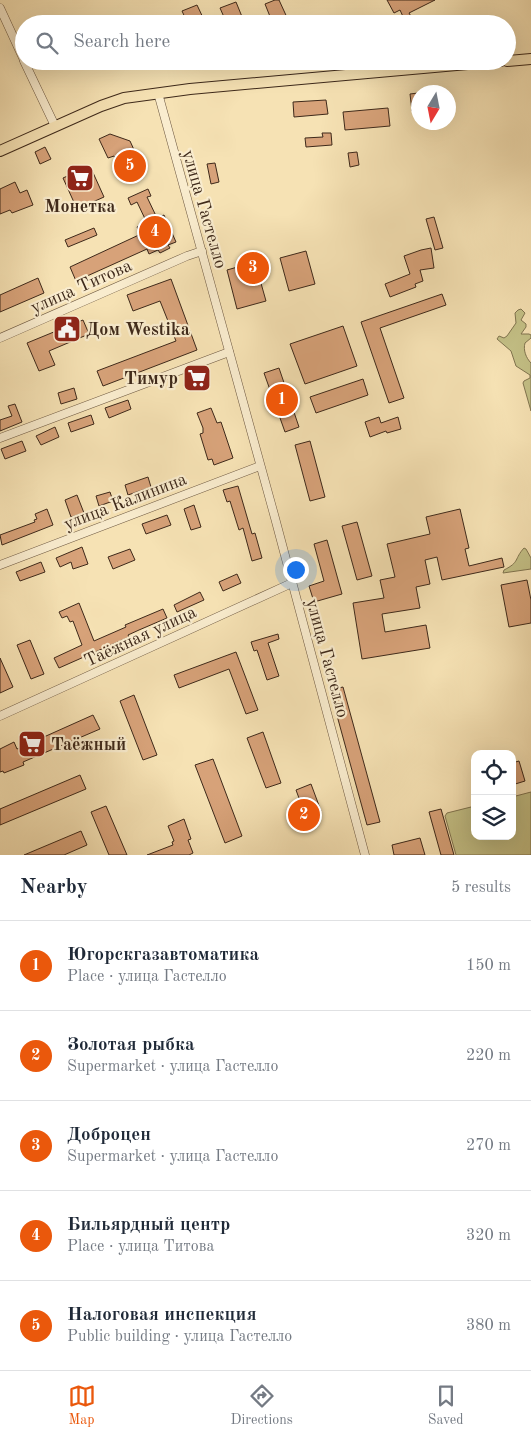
<!DOCTYPE html>
<html lang="en">
<head>
<meta charset="utf-8">
<style>
	body { margin:0; font-family:"Old Standard TT",serif; background:#f2f2f3; color:#1f2937 }
	.controls { position:absolute; right:15px; bottom:15px; display:grid; overflow:hidden; border-radius:10px; box-shadow:0 5px 20px #0002 }
	.controls button { width:45px; height:45px; display:grid; place-items:center; padding:0; border:0; border-bottom:1px solid #e0e1e3; background:#fff; color:#1f2937; font:25px sans-serif }
	.compass { position:absolute; left:411px; top:85px; width:45px; height:45px; border-radius:50%; background:#fff; box-shadow:0 5px 20px #0002; rotate:190deg }
	.you { position:absolute; left:295px; top:569px; width:18px; height:18px; margin:-12px; border:4px solid #fff; border-radius:50%; background:#1a73e8; box-shadow:0 0 0 8px #1a73e833 }
	.badge { display:grid; place-items:center; width:32px; height:32px; border-radius:50%; background:#ea580c; color:#fff; font-size:16px; font-weight:700 }
	.pin { position:absolute; translate:-50% -50%; border:2px solid #fff; box-shadow:0 1px 5px #0006 }
	.list { margin:0; padding:0; list-style:none }
	h2 { display:flex; justify-content:space-between; align-items:center; height:65px; margin:0; padding:0 20px; font-size:21px }
	h2 small { font-size:16px; font-weight:400; color:#747a83 }
	.list li { display:grid; grid-template-columns:32px 1fr auto; gap:15px; align-items:center; box-sizing:border-box; height:90px; padding:0 20px; border-top:1px solid #e0e1e3 }
	.list b { display:block; font-size:19px; white-space:nowrap }
	.list p { margin:0; font-size:16px; white-space:nowrap; color:#747a83 }
	.list em { font-size:16px; font-style:normal; color:#747a83 }
	.icon { flex:none; width:28px; height:28px; fill:none; stroke:currentColor; stroke-width:2; stroke-linecap:round; stroke-linejoin:round }
	.map { position:relative; flex:none; width:531px; height:855px; overflow:hidden }
	.search { position:absolute; background:#fff; box-shadow:0 5px 20px #0002; left:15px; right:15px; top:15px; height:55px; display:flex; align-items:center; gap:12px; box-sizing:border-box; padding:0 18px; border-radius:28px; color:#747a83; font-size:19px }
	.sheet { height:515px; background:#fff }
	nav { display:flex; justify-content:space-around; align-items:center; box-sizing:border-box; height:70px; border-top:1px solid #e0e1e3; background:#fff; font-size:14px; color:#747a83 }
	nav a { display:grid; justify-items:center; gap:2px }
	nav .on { color:#ea580c }
	.map>svg:first-child { display:block }
	.green { fill:#c4c187; stroke:#817550 }
	.building { fill:#d7a279; stroke:#3e291a }
	.lines { fill:none; stroke-linecap:round; stroke-linejoin:round }
	.minor-casing { stroke:#6c5740; stroke-width:9 }
	.major-casing { stroke:#3e291a; stroke-width:12 }
	.minor { stroke:#f9ecce; stroke-width:8 }
	.major { stroke:#f6e2b4; stroke-width:10 }
	.labels { text-anchor:middle; stroke-width:4.5; stroke-linejoin:round; paint-order:stroke }
	.poi-label { font-size:18px; font-weight:bold; fill:#3e291a; stroke:#f9ecce; text-anchor:start }
	.street-label { font-size:18px; fill:#3e291a; stroke:#f9ecce }
</style>
</head>
<body>
<div class="map">
<svg width="531" height="855" viewBox="0 0 531 855">
	<rect width="100%" height="100%" fill="#f6e2b4"/>
	<filter id="stains"><feTurbulence type="fractalNoise" baseFrequency=".004" numOctaves="4"/><feColorMatrix values="0 0 0 0 .2 0 0 0 0 .09 0 0 0 0 .02 0 0 0 .5 -.17"/></filter>
	<radialGradient id="worn" r=".72"><stop offset=".6" stop-color="#630" stop-opacity="0"/><stop offset="1" stop-color="#630" stop-opacity=".3"/></radialGradient>
	<g class="green">
		<path d="M521 309 525 313 521 320 526 324V327L521 334H529L531 335V338L525 343C523 350 526 358 531 363V411L523 383 524 381 530 378V375L516 366 511 351 497 339 499 336 504 338 507 336 516 323 515 313 518 310Z"/>
		<path d="M524 548 526 549 531 558V569L503 573 504 570C520 562 514 559 524 548Z"/>
		<path d="M531 792V855H456L445 816 447 813 475 806V836H512V797Z"/>
	</g>
	<g class="building">
		<path d="M275 0H279L290 24H273L265 4Z"/>
		<path d="M387 0H435L409 13 412 18 405 21 400 10 394 13Z"/>
		<path d="M236 2 245 24H227L220 8Z"/>
		<path d="M197 5 206 24H188L182 11Z"/>
		<path d="M418 93V111H412L410 94Z"/>
		<path d="M326 100 328 114 294 117 293 102Z"/>
		<path d="M388 108 390 126 345 130 343 112Z"/>
		<path d="M322 133H331L332 145 306 147 305 138 323 137Z"/>
		<path d="M110 134 130 141 145 174 126 183 114 156 108 158 99 139Z"/>
		<path d="M45 147 51 159 40 164 35 152Z"/>
		<path d="M357 152 359 165 350 167 348 153Z"/>
		<path d="M215 163 219 182 211 184 207 164Z"/>
		<path d="M90 166 104 197 77 209 63 178Z"/>
		<path d="M15 182 20 193 27 190 33 205 12 213 10 210 0 214V189Z"/>
		<path d="M148 189 151 196 147 197 157 218 164 215 176 242 168 245 170 248 160 253 158 250 149 254 147 249 76 281 70 267 141 234 137 227 147 223 137 202 131 205 128 198Z"/>
		<path d="M434 217 443 248 435 250 426 219Z"/>
		<path d="M94 228 97 235 68 247 65 240Z"/>
		<path d="M431 248 434 268 420 270 423 281 415 284 416 287 390 297 385 284 410 274 404 256 421 250Z"/>
		<path d="M306 251 315 284 289 291 280 258Z"/>
		<path d="M255 262 266 301 237 309 227 270Z"/>
		<path d="M38 278 44 293 0 312V295Z"/>
		<path d="M171 279 197 350 103 386 97 371 176 341 160 301 133 311 127 295Z"/>
		<path d="M442 294 446 305 380 328 404 398 389 403 361 322Z"/>
		<path d="M83 320 89 334 49 351 55 365 39 371 27 343Z"/>
		<path d="M343 326 357 366 305 384 290 344Z"/>
		<path d="M279 368 299 427 285 432 264 373Z"/>
		<path d="M363 379 368 395 316 413 310 397Z"/>
		<path d="M74 388 77 399 61 404 58 393Z"/>
		<path d="M128 400 131 409 109 418 105 408Z"/>
		<path d="M15 404 22 422 0 431V420L12 416 8 406Z"/>
		<path d="M211 408 217 423 221 422 233 458 214 465 212 459 208 460 200 434 203 433V428L197 413Z"/>
		<path d="M91 415 94 424 71 432 68 423Z"/>
		<path d="M379 417 381 423 398 417 401 429 387 433 386 431 370 437 365 422Z"/>
		<path d="M55 427 59 437 41 445 36 436Z"/>
		<path d="M22 441 26 451 5 459 1 449Z"/>
		<path d="M310 441 325 497 310 501 295 445Z"/>
		<path d="M148 477 151 487 128 495 125 485Z"/>
		<path d="M238 486 252 534 255 533 262 558 252 561 243 528 239 530 230 501 227 502 223 490Z"/>
		<path d="M110 492 113 501 99 506 96 496Z"/>
		<path d="M77 495 84 513 71 517 65 500Z"/>
		<path d="M194 505 201 527 191 530 184 509Z"/>
		<path d="M47 509 53 525 2 545 0 535 35 522 34 520 37 519 35 514Z"/>
		<path d="M460 509 469 548 465 549 469 566 502 558 504 567 442 580 437 557 425 560 430 584 416 587 420 608 382 614 385 632 426 625 430 648 362 659 353 603 384 598 380 580 395 577 387 544 430 534 426 517Z"/>
		<path d="M167 515 171 525 146 534 142 524Z"/>
		<path d="M357 522 372 576 357 580 342 526Z"/>
		<path d="M327 540 342 594 314 602 309 586 324 581 314 544Z"/>
		<path d="M82 547 88 564 73 569 71 562 60 567 56 558Z"/>
		<path d="M130 549 135 560 113 569 108 557Z"/>
		<path d="M41 562 45 572 20 581 16 572Z"/>
		<path d="M237 574 241 583 223 591 219 582Z"/>
		<path d="M527 580 531 600V623L509 627 501 585Z"/>
		<path d="M200 592 204 600 177 612 174 605Z"/>
		<path d="M79 603 94 641 126 627 125 625 163 609 167 618 139 630 128 635 129 637 59 668 54 658 82 645 73 621 70 622 67 616 62 618 59 612Z"/>
		<path d="M278 634 279 639 268 643 279 676 267 680 257 650 254 651 251 642Z"/>
		<path d="M30 640 44 674 31 679 17 645Z"/>
		<path d="M236 652 258 710 246 714 229 669 179 688 174 675Z"/>
		<path d="M0 658 13 687 0 693Z"/>
		<path d="M343 687 380 822 367 825 330 690Z"/>
		<path d="M134 695 157 755 143 760 120 701Z"/>
		<path d="M93 715 100 729 23 762 24 765 4 773 3 771 0 772V749L14 742 17 749Z"/>
		<path d="M263 732 281 783 266 788 247 738Z"/>
		<path d="M213 759 242 836 225 843 195 765Z"/>
		<path d="M519 761 525 781 512 785V763Z"/>
		<path d="M80 775 86 789 0 825V809Z"/>
		<path d="M311 784 321 811 308 816 310 820 302 823 297 811 303 809 296 790Z"/>
		<path d="M106 806 127 855H109L91 812Z"/>
		<path d="M441 809 454 855H441L429 812Z"/>
		<path d="M184 819 191 839 188 840 193 853 189 855H147L173 845 172 842 174 841 168 826Z"/>
		<path d="M81 831 87 845 64 855H24Z"/>
		<path d="M420 838 425 855H394L392 845Z"/>
	</g>
	<g class="lines">
		<defs>
			<g id="minor">
				<path d="M0 8 24 60"/>
				<path d="M24 61 55 126"/>
				<path d="M158 93 275 518 365 855"/>
				<path d="M0 338 187 256 202 251"/>
				<path d="M0 438 229 352"/>
				<path d="M0 565 260 466"/>
				<path d="M0 716 292 583"/>
			</g>
			<g id="major">
				<path d="M507 61 531 59"/>
				<path d="M0 151 101 106 124 98 190 89 501 61"/>
			</g>
		</defs>
		<use href="#minor" class="minor-casing"/>
		<use href="#major" class="major-casing"/>
		<use href="#minor" class="minor"/>
		<use href="#major" class="major"/>
	</g>
	<defs>
		<symbol id="supermarket-square" viewBox="-11 -11 22 22"><rect x="-9" y="-9" width="18" height="18" rx="4" fill="#8f2418" stroke="#f9ecce"/><path d="M-6-5.5h2.5l.6 2H6L4.5 2H-2.5L-4.4-4H-6ZM-1.5 3.2a1.3 1.3 0 1 0 .1 0ZM3 3.2a1.3 1.3 0 1 0 .1 0Z" fill="#fff"/></symbol>
		<symbol id="civic-square" viewBox="-11 -11 22 22"><rect x="-9" y="-9" width="18" height="18" rx="4" fill="#8f2418" stroke="#f9ecce"/><path d="M-.6-6.5H3V-4.5H.6V-3L4-1V1h2V6H-6V1h2V-1L-.6-3ZM-1.2 2.5V6h2.4V2.5Z" fill="#fff"/></symbol>
	</defs>
	<g fill-rule="evenodd">
		<use href="#supermarket-square" x="64" y="162" width="32" height="32"/>
		<use href="#civic-square" x="51" y="313" width="32" height="32"/>
		<use href="#supermarket-square" x="181" y="362" width="32" height="32"/>
		<use href="#supermarket-square" x="16" y="728" width="32" height="32"/>
	</g>
	<g class="labels">
		<g class="poi-label">
			<text x="80" y="212" text-anchor="middle">Монетка</text>
			<text x="86" y="335">Дом Westika</text>
			<text x="178" y="384" text-anchor="end">Тимур</text>
			<text x="51" y="750">Таёжный</text>
		</g>
		<g class="street-label">
			<text transform="translate(205 209) rotate(74)" y="6">улица Гастелло</text>
			<text transform="translate(81 286) rotate(-24)" y="6">улица Титова</text>
			<text transform="translate(125 501) rotate(-21)" y="6">улица Калинина</text>
			<text transform="translate(140 636) rotate(-25)" y="6">Таёжная улица</text>
			<text transform="translate(328 658) rotate(75)" y="6">улица Гастелло</text>
		</g>
	</g>
	<rect width="100%" height="100%" filter="url(#stains)"/>
	<rect width="100%" height="100%" fill="url(#worn)"/>
</svg>
<div class="controls">
<button><svg class="icon" aria-label="locate" viewBox="0 0 24 24"><circle cx="12" cy="12" r="6"/><path d="M12 2v4M12 18v4M2 12h4M18 12h4"/></svg></button>
<button><svg class="icon" aria-label="layers" viewBox="0 0 24 24"><path d="M12 4l9 5-9 5-9-5zM3 14l9 5 9-5"/></svg></button>
</div>
<svg class="compass" viewBox="-18 -18 36 36"><path d="M0-13l5 13h-10z" fill="#e53935"/><path d="M0 13l5-13h-10z" fill="#747a83"/></svg>
<div class="you"></div>
<div class="pin badge" style="left:282px;top:400px">1</div>
<div class="pin badge" style="left:304px;top:815px">2</div>
<div class="pin badge" style="left:253px;top:268px">3</div>
<div class="pin badge" style="left:155px;top:232px">4</div>
<div class="pin badge" style="left:130px;top:166px">5</div>
<div class="search"><svg class="icon" aria-label="search" viewBox="0 0 24 24"><circle cx="10" cy="10" r="6"/><path d="M15 15l6 6"/></svg>Search here</div>
</div>
<section class="sheet">
<h2>Nearby<small>5 results</small></h2>
<ul class="list">
<li><span class="badge">1</span><div><b>Югорскгазавтоматика</b><p>Place · улица Гастелло</p></div><em>150 m</em></li>
<li><span class="badge">2</span><div><b>Золотая рыбка</b><p>Supermarket · улица Гастелло</p></div><em>220 m</em></li>
<li><span class="badge">3</span><div><b>Доброцен</b><p>Supermarket · улица Гастелло</p></div><em>270 m</em></li>
<li><span class="badge">4</span><div><b>Бильярдный центр</b><p>Place · улица Титова</p></div><em>320 m</em></li>
<li><span class="badge">5</span><div><b>Налоговая инспекция</b><p>Public building · улица Гастелло</p></div><em>380 m</em></li>
</ul>
</section>
<nav>
<a class="on"><svg class="icon" aria-label="map" viewBox="0 0 24 24"><path d="M3 6l6-2 6 2 6-2v14l-6 2-6-2-6 2zM9 4v14M15 6v14"/></svg>Map</a>
<a><svg class="icon" aria-label="directions" viewBox="0 0 24 24"><path d="M12 3l9 9-9 9-9-9zM9 14v-3h6M13 9l2 2-2 2"/></svg>Directions</a>
<a><svg class="icon" aria-label="saved" viewBox="0 0 24 24"><path d="M7 4h10v16l-5-4-5 4z"/></svg>Saved</a>
</nav>
</body>
</html>
